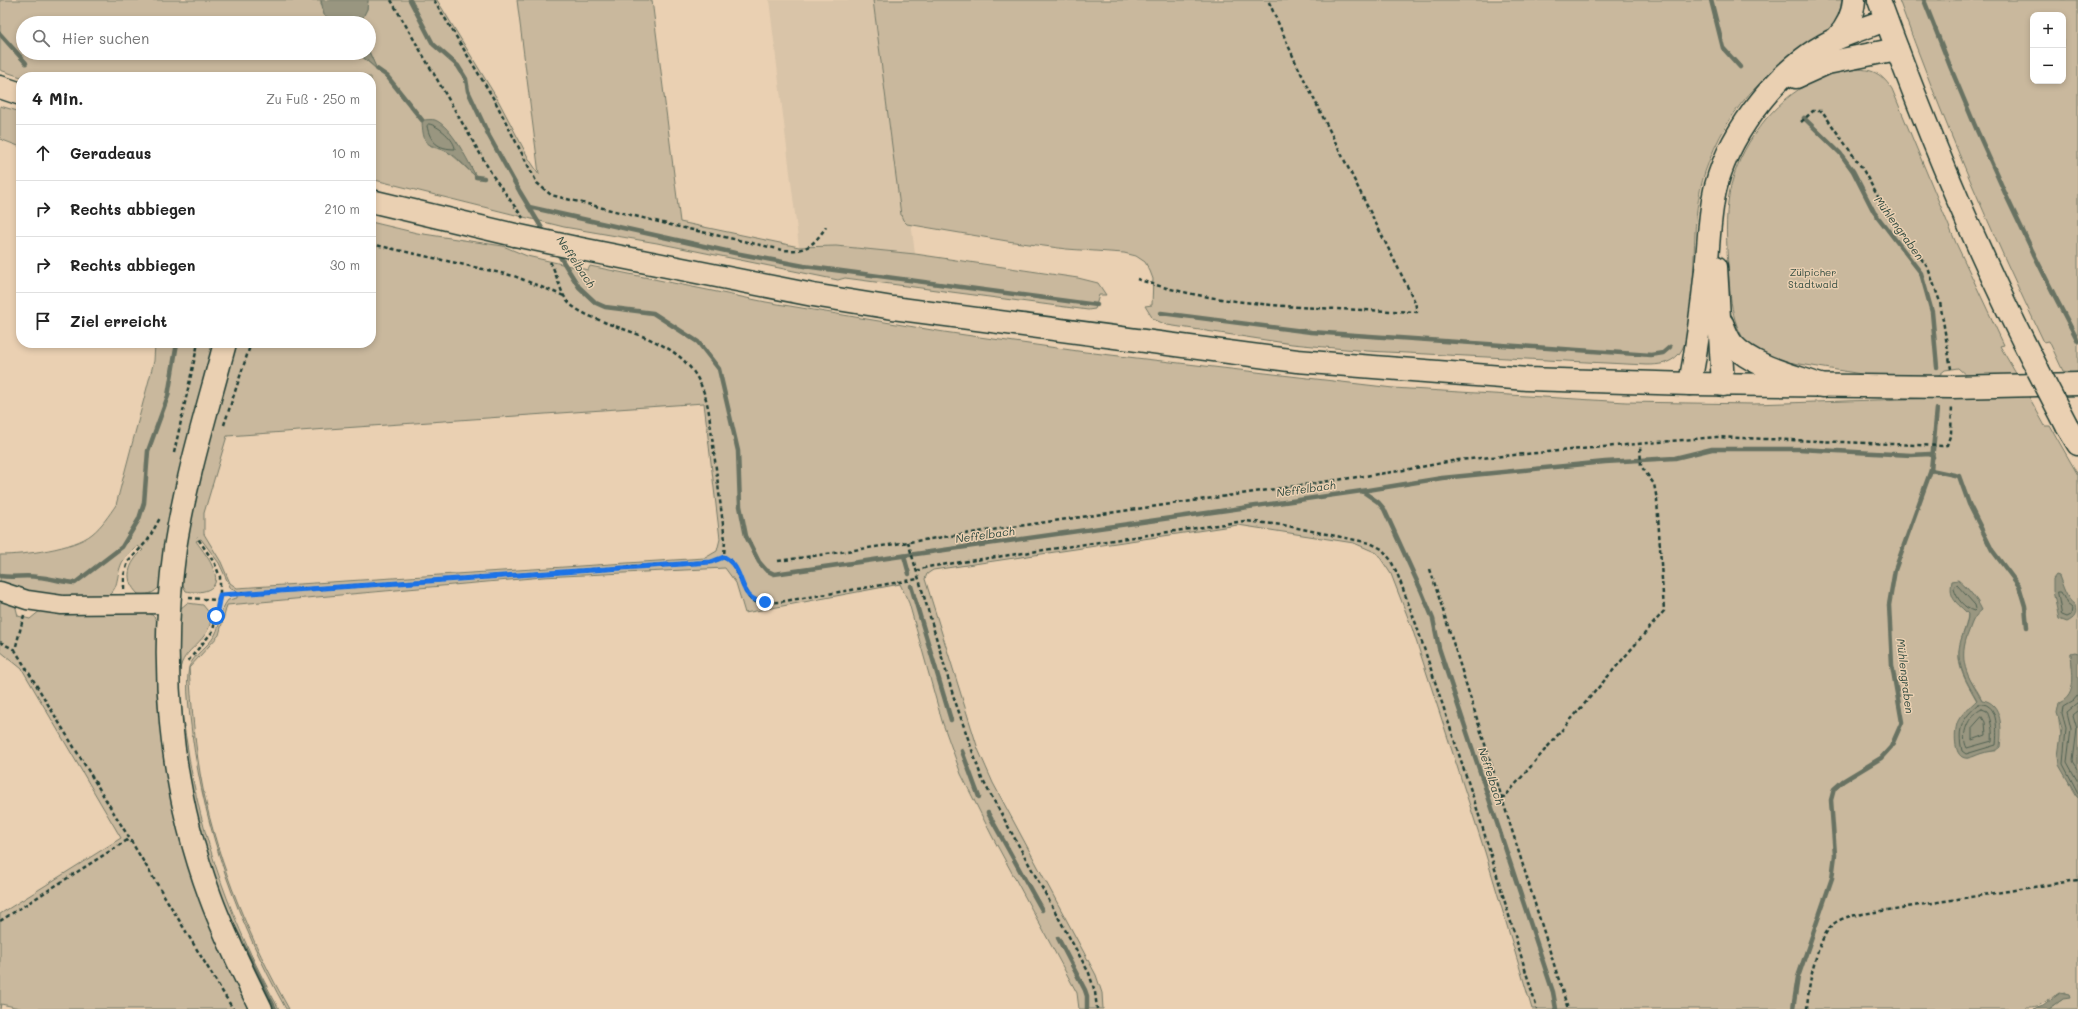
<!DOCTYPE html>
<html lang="de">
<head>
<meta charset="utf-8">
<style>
	body { margin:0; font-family:Mali,sans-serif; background:#f6f6f6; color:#222 }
	.controls { position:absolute; right:12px; top:12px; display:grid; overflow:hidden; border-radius:8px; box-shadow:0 2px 6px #0003 }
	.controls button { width:36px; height:36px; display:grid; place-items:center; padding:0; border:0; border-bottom:1px solid #e0e0e0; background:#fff; color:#222; font:20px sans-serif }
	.stop { position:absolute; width:12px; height:12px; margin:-9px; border:3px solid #1a73e8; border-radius:50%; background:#fff }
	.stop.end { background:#1a73e8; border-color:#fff; box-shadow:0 1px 4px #0008 }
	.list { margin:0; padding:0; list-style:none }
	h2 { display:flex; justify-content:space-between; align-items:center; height:52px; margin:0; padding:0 16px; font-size:17px }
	h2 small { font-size:13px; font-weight:400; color:#767676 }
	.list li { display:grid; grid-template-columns:26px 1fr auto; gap:12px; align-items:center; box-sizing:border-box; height:56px; padding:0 16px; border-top:1px solid #e0e0e0 }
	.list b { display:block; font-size:15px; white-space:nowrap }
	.list em { font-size:13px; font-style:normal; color:#767676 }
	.icon { flex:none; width:22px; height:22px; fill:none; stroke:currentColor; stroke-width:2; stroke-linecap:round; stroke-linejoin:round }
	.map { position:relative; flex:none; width:2078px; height:1009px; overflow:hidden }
	.search { position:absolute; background:#fff; box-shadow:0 2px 6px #0003; left:16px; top:16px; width:360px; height:44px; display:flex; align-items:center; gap:10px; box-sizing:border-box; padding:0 14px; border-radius:22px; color:#767676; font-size:15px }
	.panel { position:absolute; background:#fff; box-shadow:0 2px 6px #0003; left:16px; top:72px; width:360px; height:276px; border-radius:16px }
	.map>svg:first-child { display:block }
	.built { fill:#d9c4a8 }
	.green { fill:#c9b89d; stroke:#747a68; fill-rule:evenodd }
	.water { fill:#999680; stroke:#687262 }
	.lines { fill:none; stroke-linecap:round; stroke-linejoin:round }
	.shore { stroke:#506152; stroke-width:1 }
	.stream { stroke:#687262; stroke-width:4.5 }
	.minor-casing { stroke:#1f3d34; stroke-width:21 }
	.tertiary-casing { stroke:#1f3d34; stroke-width:25 }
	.primary-casing { stroke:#1f3d34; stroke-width:25 }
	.path { stroke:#1f3d34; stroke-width:2.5; stroke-dasharray:4 3; stroke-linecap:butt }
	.minor { stroke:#ead0b2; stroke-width:18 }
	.tertiary { stroke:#ead0b2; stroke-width:22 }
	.primary { stroke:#ead0b2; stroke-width:22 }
	.primary-bridge-casing { stroke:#1f3d34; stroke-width:25; stroke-linecap:butt }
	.primary-bridge { stroke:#ead0b2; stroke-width:22 }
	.route { stroke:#1a73e8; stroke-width:5 }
	.labels { text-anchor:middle; stroke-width:3; stroke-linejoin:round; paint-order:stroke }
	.park-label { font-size:10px; fill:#30493e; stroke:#ead0b2 }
	.water-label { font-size:11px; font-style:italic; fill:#2b463c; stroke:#ead0b2 }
</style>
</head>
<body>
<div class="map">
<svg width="2078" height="1009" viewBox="0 0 2078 1009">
	<rect width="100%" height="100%" fill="#ead0b2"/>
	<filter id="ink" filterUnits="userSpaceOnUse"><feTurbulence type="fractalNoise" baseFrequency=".025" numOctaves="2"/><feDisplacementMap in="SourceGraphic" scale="8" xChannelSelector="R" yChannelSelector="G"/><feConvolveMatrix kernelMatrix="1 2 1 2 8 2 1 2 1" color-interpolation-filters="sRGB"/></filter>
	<g filter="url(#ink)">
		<path class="built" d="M769 0H883L915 254 836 246 799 247Z"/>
		<g class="green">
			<path d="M0 0H321V4L337 23H23V53H358L376 69 369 51V23H360L367 9 368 0H437L498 100 529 159 539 174 517 0H652L680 222 799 247 836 246 915 254 1078 278 1098 283 1106 295H1099L1095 309 1088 310 845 278 838 280 657 243 564 227 371 179V77H21L0 70ZM423 127H444L456 141 476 176C467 170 460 161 452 155 434 142 429 156 423 127Z"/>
			<path d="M873 0H1842C1840 11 1838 23 1831 31 1825 37 1815 42 1808 47 1791 59 1773 70 1758 85 1733 109 1716 140 1705 172 1690 218 1697 269 1690 316 1688 329 1687 344 1679 354 1670 364 1659 365 1646 365L1367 351 1292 344 1167 325 1153 319 1145 306 1152 305 1153 279 1150 271 1145 262 1136 256 1124 253 1066 249 1007 241 907 224 903 220 901 215Z"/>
			<path d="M1899 0H2078V374L2063 371 2049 341 2044 342C1990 230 1941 117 1899 0ZM2033 15H2063V81H2033Z"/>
			<path d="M1848 69C1870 69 1879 70 1892 89L1956 243 2004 345 2000 346 2018 377H1968L1958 368 1945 370 1939 375 1932 377H1880L1769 359C1735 345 1731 311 1729 278 1727 253 1725 228 1728 202 1733 156 1766 108 1806 85 1819 77 1834 73 1848 69Z"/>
			<path d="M0 106 21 112V147L0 139Z"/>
			<path d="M371 222 417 233 503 246 527 256 588 270 590 266 766 302 944 332 1085 352 1393 388 1626 402 1754 404 2028 395 2045 426H2050L2078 475V653H2071L2072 666 2077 672V689L2071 698 2063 702C2062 708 2059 715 2059 721 2063 743 2062 781 2078 798V1009H2049L2063 999 2065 993C2050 994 2043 1009 2027 1007L2024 1009H1532L1485 852 1412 628 1391 574 1377 553 1354 543 1238 525 933 570 927 574 925 579 978 749 993 783 1096 975 1102 993 1103 1009H1079L1077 993 992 836 961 774 942 721 909 603 900 584 745 613 736 583 725 568 543 577 227 605 219 635 189 668C192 709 195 749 203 789 219 866 250 940 289 1009H286C238 922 205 832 192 734 190 713 185 688 189 667 194 654 208 647 215 635 222 622 218 613 228 600L237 598V591L231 589 219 563 201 539 196 541C202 550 211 560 214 571 222 591 200 594 186 591L180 580 183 541 231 343H371ZM704 403 720 539 717 551 705 558 237 588 230 583 221 562 204 534V513L227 436ZM1965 586 1978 602C1974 621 1962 639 1962 659 1963 674 1976 686 1982 700 1989 715 1992 734 1996 751H1987L1967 758 1958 752C1953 726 1958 718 1977 701 1970 688 1959 672 1959 657 1958 642 1967 628 1968 614L1964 609Z"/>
			<path d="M155 343H218L163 581C156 593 151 595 138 594 123 579 128 564 143 550L138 546C131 552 124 557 121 565 115 581 120 589 103 599L41 595 0 583V555C24 555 74 549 92 534 102 526 109 515 116 505L154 361Z"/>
			<path d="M0 598 15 604 18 616 30 619 41 610 147 612C155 616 157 620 159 628L162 714 252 1009H24L1 1004 0 1009V914L121 838 22 669 0 651Z"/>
			<path d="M187 603 203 605 211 615C212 642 181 648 180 671 179 695 183 721 187 744 200 838 233 926 279 1009H270L218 896 188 787 177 691 180 609Z"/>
		</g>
		<g class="water">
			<path d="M321 0H368V1L367 9 360 23H337L324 15Z"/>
			<path d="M369 51V52L377 69 358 53H369Z"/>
			<path d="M422 120C426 120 432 119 435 120 451 126 469 162 476 177 468 170 460 159 451 154 431 141 423 153 422 120Z"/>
			<path d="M2056 575 2059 576C2063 586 2066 599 2075 605 2077 615 2075 618 2067 622L2059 619 2053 591V579Z"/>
			<path d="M1958 580C1968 588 1977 599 1982 610 1974 616 1972 622 1969 631 1957 660 1967 676 1982 700 2003 702 2002 731 2000 747 1995 752 1990 751 1983 753 1978 754 1970 759 1965 758 1953 756 1954 730 1958 721 1962 713 1970 707 1977 700 1968 684 1955 664 1960 644 1962 634 1968 625 1968 614 1958 603 1948 600 1952 581Z"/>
			<path d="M2075 652 2078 653V798L2059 765 2058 756 2062 728 2057 713 2059 703C2078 695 2072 673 2071 653Z"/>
			<path d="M2060 993 2069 995 2070 998 2063 999 2049 1009H2034L2043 1006Z"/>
		</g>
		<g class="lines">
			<g class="shore">
				<path d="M429 124C438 125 455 140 455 149 438 149 430 142 427 126Z"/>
				<path d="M1957 585 1975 605 1976 609 1974 611C1964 608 1957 599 1954 589Z"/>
				<path d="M2058 592H2061L2067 604 2072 608 2071 615 2067 617 2062 615Z"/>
				<path d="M2078 695 2073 701 2063 707 2062 713 2066 728 2063 764 2078 793"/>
				<path d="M2078 703 2067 712 2071 729 2067 762 2078 782"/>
				<path d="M1979 704C1982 704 1986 704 1988 706 1998 711 1997 735 1996 745L1966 754 1962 751C1957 728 1962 719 1979 704Z"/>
				<path d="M1982 709 1987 711C1991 721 1993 730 1992 741L1967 748C1960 735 1968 715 1982 709Z"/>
				<path d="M2078 711 2073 715 2077 729 2073 761 2078 769"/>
				<path d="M1982 717 1985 722 1986 735 1972 740V728Z"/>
			</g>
			<g class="stream">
				<path d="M410 0 433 44 458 66 466 79 468 91 489 136 520 192 546 235"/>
				<path d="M1711 0 1723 48 1740 67"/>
				<path d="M1924 0C1968 116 2020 231 2078 341"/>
				<path d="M0 34 26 63"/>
				<path d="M377 69 387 76 422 120"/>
				<path d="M1804 118 1840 153 1853 171 1874 212 1921 273 1932 312 1937 367"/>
				<path d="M476 177 484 178"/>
				<path d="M529 207 735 253 804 266 1097 305"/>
				<path d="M557 252 579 287 596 303 605 307 653 313 698 342 719 369 738 451 740 506 746 536 759 562 766 570 774 574 1341 494 1362 491 1378 502 1384 509 1421 590 1433 619 1439 648 1553 992 1556 1009"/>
				<path d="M1161 313 1311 332 1651 355 1663 353 1670 347"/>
				<path d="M1931 470 1959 476 1969 504 1992 550 2019 586 2025 606 2027 627"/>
				<path d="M1362 491 1442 478 1605 462 1675 458 1712 449H1799L1911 455 1930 454 1933 457"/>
				<path d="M904 556 909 574"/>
				<path d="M0 576C13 578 25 575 38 577 51 578 62 582 75 583L122 547 139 519 144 503 148 451 168 396 177 343"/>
				<path d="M911 586 951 720"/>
				<path d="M962 751 979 797"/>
				<path d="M988 813 1042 910"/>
				<path d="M234 927 275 1009"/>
				<path d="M1058 938 1085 990 1087 996V1009"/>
				<path d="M1793 1009 1798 977 1832 878 1835 855 1831 800 1834 789 1843 781 1881 758 1891 747 1902 722 1892 665 1889 605 1895 570 1931 470 1937 409"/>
			</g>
			<defs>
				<path id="minor" d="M0 591 27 600 62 605 170 604"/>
				<g id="tertiary">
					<path d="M225 343C207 411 186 478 175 548 159 664 169 785 210 896 224 935 243 972 261 1009"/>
					<path d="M1690 384 1952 387 2078 384"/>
				</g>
				<g id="primary">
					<path d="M1879 0C1925 126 1976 251 2038 370"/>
					<path d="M1837 38C1847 27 1853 15 1854 0"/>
					<path d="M1796 77 1827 63 1897 49"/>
					<path d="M0 87 21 94"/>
					<path d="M371 201 515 235"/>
					<path d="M576 248 813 295 893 308 1297 361 1527 379 1690 384C1697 346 1702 309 1706 270 1709 243 1709 213 1716 186 1731 129 1783 62 1838 38 1854 31 1870 26 1886 20"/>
					<path d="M1716 267 1723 385"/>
					<path d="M1722 323C1725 331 1728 339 1733 345 1753 367 1796 376 1823 386"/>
					<path d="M2067 426 2078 444"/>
				</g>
			</defs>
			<use href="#minor" class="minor-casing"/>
			<use href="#tertiary" class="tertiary-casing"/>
			<use href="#primary" class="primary-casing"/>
			<g class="path">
				<path d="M391 0 493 176 523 218"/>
				<path d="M434 0 495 101 537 183 551 195 675 226 783 250C806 252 813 246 826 227"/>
				<path d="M1801 122 1813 111H1822L1862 168 1882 204 1928 268 1940 302 1951 369"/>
				<path d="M371 244 514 276 564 296"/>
				<path d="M550 262C558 275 560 296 571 305 582 314 597 319 609 324 660 342 699 353 709 413L725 540 724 557"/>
				<path d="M1137 279C1224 309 1326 308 1417 312L1415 302 1296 63 1268 0"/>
				<path d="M224 425 251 343"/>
				<path d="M174 453 198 343"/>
				<path d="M908 542 953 695 982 779 1089 973 1095 992 1097 1009"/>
				<path d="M778 561 1399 471 1458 460 1716 437 1942 446 1947 445 1951 433 1952 406"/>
				<path d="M1430 569 1568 1009"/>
				<path d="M916 571 927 567 1245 521 1283 525 1370 543 1382 549 1390 559 1397 573 1416 624 1477 809 1537 1009"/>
				<path d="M124 589V575L128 562 148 540 160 518"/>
				<path d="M220 595 711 562 724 557C743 567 741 598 756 602 763 604 772 602 779 602L918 579"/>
				<path d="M189 598 219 600"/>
				<path d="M24 615 15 650 233 1009"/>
				<path d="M0 642 15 650"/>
				<path d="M188 661 213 631 220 595V577L215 564 197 537"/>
				<path d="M1502 800 1664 611 1657 500 1654 484 1641 466 1640 444"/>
				<path d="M0 921 129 839"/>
				<path d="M1807 1009C1808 987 1816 943 1831 926 1836 921 1844 918 1850 916L2078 880"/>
			</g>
			<use href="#minor" class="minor"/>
			<use href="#tertiary" class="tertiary"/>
			<use href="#primary" class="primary"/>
			<defs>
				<g id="primary-bridge">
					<path d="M515 235 576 248"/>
					<path d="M2038 370 2067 426"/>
				</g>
			</defs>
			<use href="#primary-bridge" class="primary-bridge-casing"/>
			<use href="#primary-bridge" class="primary-bridge"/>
		</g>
	</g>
	<g class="lines" filter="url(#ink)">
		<path class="route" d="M216 616 220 595 711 562 724 557C747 569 736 601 765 602"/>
	</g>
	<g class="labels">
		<g class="park-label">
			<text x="1813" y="276">Zülpicher<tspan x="1813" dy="12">Stadtwald</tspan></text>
		</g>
		<g class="water-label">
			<text transform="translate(1899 228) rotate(54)" y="4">Mühlengraben</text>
			<text transform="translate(576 262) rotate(56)" y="4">Neffelbach</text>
			<text transform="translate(1306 489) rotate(-8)" y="4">Neffelbach</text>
			<text transform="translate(985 535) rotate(-8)" y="4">Neffelbach</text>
			<text transform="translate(1905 676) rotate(83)" y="4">Mühlengraben</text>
			<text transform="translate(1491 776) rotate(72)" y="4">Neffelbach</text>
		</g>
	</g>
</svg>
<div class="controls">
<button>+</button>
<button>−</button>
</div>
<div class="stop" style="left:216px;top:616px"></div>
<div class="stop end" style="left:765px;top:602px"></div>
<div class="search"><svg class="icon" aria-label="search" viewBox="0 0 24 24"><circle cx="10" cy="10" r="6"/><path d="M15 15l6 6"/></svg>Hier suchen</div>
<section class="panel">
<h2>4 Min.<small>Zu Fuß · 250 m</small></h2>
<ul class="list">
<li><svg class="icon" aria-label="ahead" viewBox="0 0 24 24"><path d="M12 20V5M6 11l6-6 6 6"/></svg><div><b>Geradeaus</b></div><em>10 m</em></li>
<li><svg class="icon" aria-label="right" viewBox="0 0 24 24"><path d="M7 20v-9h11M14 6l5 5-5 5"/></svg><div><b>Rechts abbiegen</b></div><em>210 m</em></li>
<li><svg class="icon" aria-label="right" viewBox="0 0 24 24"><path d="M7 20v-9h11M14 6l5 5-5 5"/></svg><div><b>Rechts abbiegen</b></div><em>30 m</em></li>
<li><svg class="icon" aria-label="arrive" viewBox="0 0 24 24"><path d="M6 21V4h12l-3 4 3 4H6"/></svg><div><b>Ziel erreicht</b></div></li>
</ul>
</section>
</div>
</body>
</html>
